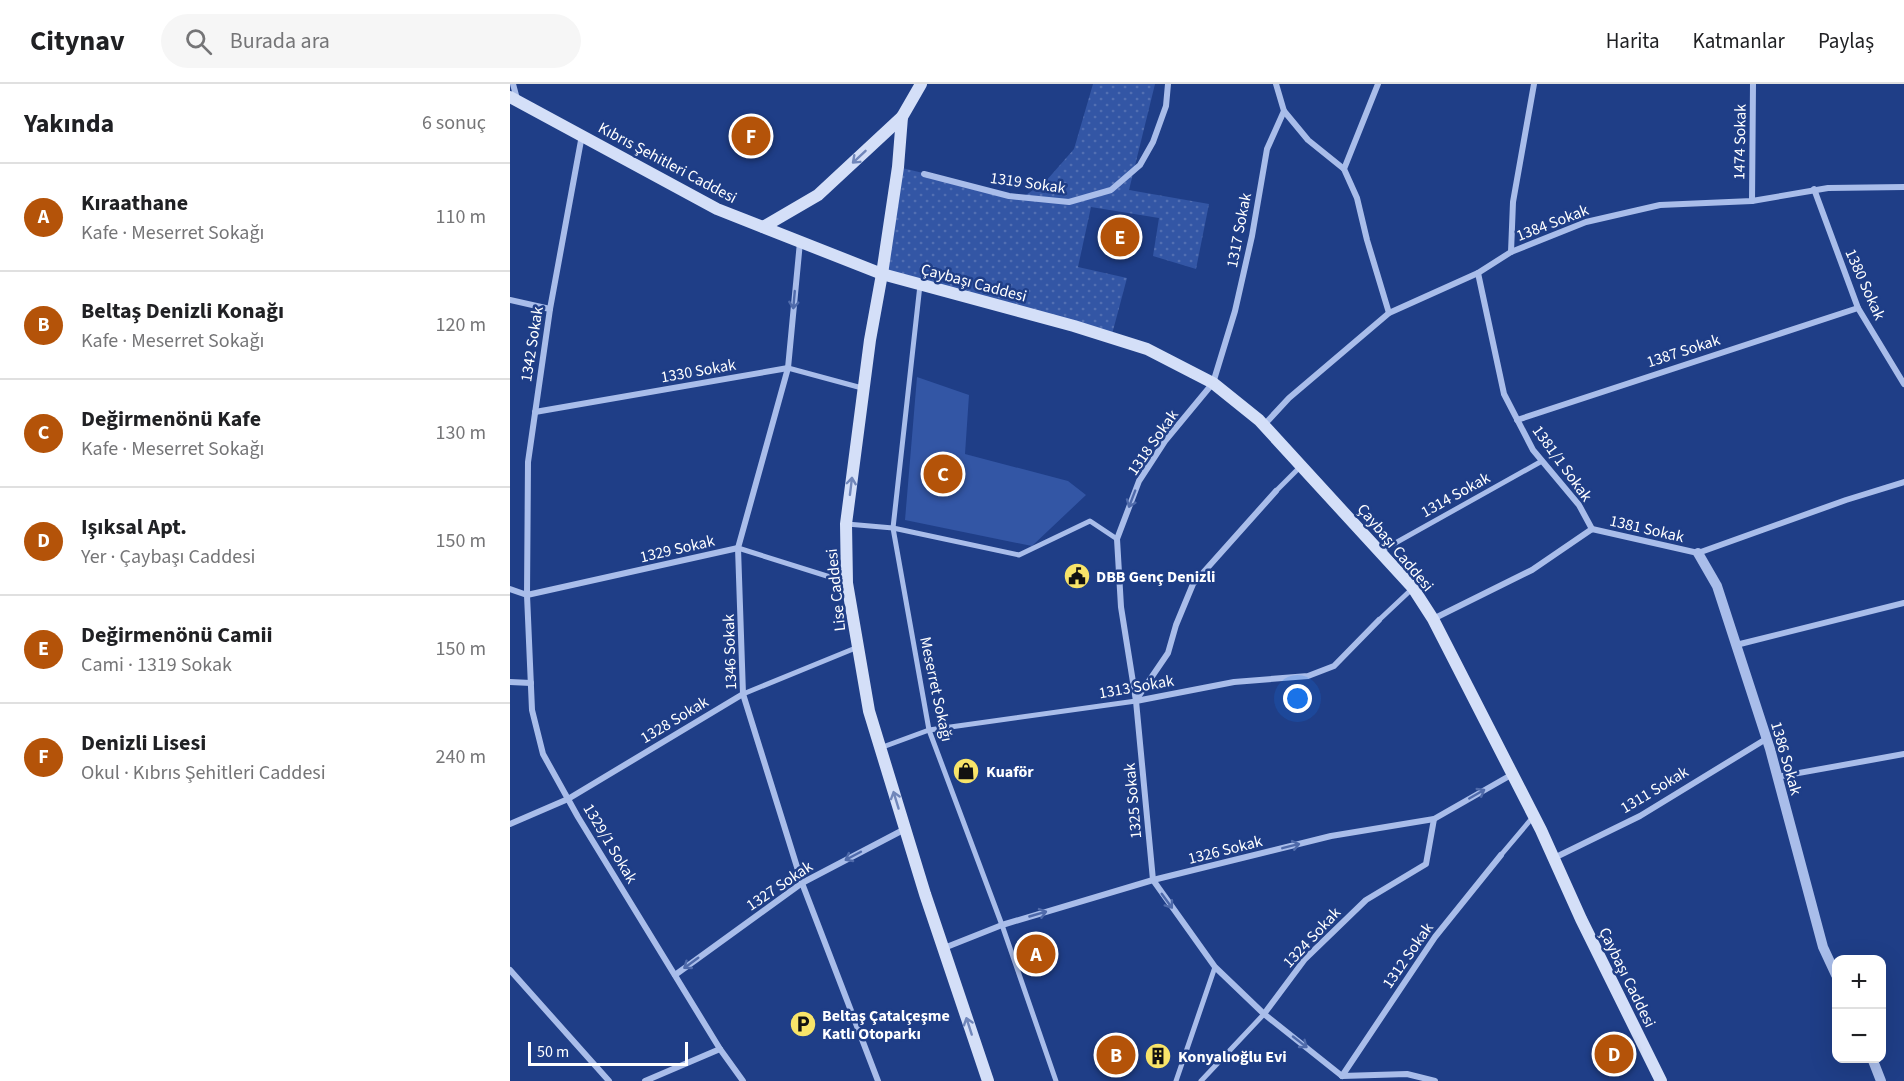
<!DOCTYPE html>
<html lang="tr">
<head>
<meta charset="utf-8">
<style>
	body { margin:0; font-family:"Source Sans 3",sans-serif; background:#f6f6f6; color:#202124 }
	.controls { position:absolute; right:18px; bottom:18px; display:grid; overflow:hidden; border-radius:12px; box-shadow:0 6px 24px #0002 }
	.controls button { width:54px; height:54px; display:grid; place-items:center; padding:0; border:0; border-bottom:2px solid #e0e0e0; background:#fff; color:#202124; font:30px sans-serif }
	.scale { position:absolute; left:18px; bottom:15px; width:160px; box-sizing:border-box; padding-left:6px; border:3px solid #fff; border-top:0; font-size:16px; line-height:21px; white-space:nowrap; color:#fff; -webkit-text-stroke:4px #1f3e87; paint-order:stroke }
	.you { position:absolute; left:788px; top:615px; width:21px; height:21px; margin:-15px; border:4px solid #fff; border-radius:50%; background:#1a73e8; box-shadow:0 0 0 9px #1a73e833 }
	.badge { display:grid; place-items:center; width:39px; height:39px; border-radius:50%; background:#b45309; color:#fff; font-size:20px; font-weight:700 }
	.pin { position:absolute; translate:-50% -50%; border:3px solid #fff; box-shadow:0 2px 6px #0006 }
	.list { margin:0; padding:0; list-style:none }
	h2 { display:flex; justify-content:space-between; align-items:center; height:78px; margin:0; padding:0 24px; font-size:26px }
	h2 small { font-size:20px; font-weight:400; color:#757577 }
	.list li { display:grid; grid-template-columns:39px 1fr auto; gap:18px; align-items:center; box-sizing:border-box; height:108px; padding:0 24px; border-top:2px solid #e0e0e0 }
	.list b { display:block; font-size:22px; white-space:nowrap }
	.list p { margin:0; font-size:20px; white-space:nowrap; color:#757577 }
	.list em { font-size:20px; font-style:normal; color:#757577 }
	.icon { flex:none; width:33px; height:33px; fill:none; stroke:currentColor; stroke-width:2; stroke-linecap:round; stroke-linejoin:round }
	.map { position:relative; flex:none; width:1394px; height:997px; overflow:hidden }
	header { display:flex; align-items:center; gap:36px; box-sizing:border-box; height:84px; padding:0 30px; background:#fff; border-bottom:2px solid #e0e0e0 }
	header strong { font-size:28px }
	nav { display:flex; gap:33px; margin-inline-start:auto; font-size:21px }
	.search { width:420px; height:54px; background:#f6f6f6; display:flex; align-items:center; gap:15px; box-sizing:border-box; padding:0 21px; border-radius:33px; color:#757577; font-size:22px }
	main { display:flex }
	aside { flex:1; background:#fff }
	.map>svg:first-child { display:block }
	.grass { fill:url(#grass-dots) }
	.park { fill:#3356a5 }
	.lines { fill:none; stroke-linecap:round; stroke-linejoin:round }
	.pedestrian { stroke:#a9bdea; stroke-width:5 }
	.minor { stroke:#a9bdea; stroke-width:6 }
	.tertiary { stroke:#a9bdea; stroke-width:10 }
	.secondary { stroke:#d4dff8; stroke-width:12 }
	.oneway { stroke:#7086ba }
	.oneway2 { stroke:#4f6aaa }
	.labels { text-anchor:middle; stroke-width:5; stroke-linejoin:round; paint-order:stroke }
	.street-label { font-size:16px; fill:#fff; stroke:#1f3e87 }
	.poi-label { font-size:16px; font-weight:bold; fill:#fff; stroke:#1f3e87; text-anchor:start }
</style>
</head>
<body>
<header>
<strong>Citynav</strong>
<div class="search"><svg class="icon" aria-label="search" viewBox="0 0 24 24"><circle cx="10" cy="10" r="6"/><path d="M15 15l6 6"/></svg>Burada ara</div>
<nav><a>Harita</a><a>Katmanlar</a><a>Paylaş</a></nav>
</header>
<main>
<aside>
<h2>Yakında<small>6 sonuç</small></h2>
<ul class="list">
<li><span class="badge">A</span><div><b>Kıraathane</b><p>Kafe · Meserret Sokağı</p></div><em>110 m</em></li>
<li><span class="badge">B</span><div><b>Beltaş Denizli Konağı</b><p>Kafe · Meserret Sokağı</p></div><em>120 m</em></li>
<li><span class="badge">C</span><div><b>Değirmenönü Kafe</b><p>Kafe · Meserret Sokağı</p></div><em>130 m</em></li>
<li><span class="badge">D</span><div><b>Işıksal Apt.</b><p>Yer · Çaybaşı Caddesi</p></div><em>150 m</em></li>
<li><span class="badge">E</span><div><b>Değirmenönü Camii</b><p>Cami · 1319 Sokak</p></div><em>150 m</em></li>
<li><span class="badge">F</span><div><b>Denizli Lisesi</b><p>Okul · Kıbrıs Şehitleri Caddesi</p></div><em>240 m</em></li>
</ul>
</aside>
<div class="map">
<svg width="1394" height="997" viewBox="0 0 1394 997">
	<defs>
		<pattern id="grass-dots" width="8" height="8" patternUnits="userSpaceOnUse" patternTransform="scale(1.5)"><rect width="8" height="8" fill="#3356a5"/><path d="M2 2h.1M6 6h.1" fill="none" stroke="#526fb2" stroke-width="1.8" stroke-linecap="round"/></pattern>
	</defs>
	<rect width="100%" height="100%" fill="#1f3e87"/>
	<path class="grass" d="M583 0H645L619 106 699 120 686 185 643 172 649 134 581 123 568 183 617 194 601 254 372 190 388 83 513 113 536 97 564 65Z"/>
	<path class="park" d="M407 293 459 311 455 370 558 397 576 411 522 462 395 436Z"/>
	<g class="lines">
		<g class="pedestrian">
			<path d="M410 201 383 444 419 646 492 841 546 997"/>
			<path d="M278 284 352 304"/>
			<path d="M766 407 790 383"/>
			<path d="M337 440 383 444 509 471 580 437 607 455"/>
			<path d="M228 464 336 498"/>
			<path d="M871 467 1032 377"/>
			<path d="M869 536 903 504"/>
			<path d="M233 610 348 563"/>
			<path d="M370 664 419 646 626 617"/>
			<path d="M991 771 1023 733"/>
			<path d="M666 997 705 883"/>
			<path d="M691 997 754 930"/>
		</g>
		<g class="minor">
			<path d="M3 0 7 15"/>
			<path d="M766 0 774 27 757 65 742 152 725 227 703 299 655 357 629 397 607 455 611 523 626 617 643 796 705 883 754 930 832 992"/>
			<path d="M774 27 798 56 834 85 847 114 857 156 879 229"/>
			<path d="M72 51 40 225 18 378 17 511 22 626 33 670 68 733 210 965 233 997"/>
			<path d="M834 85 868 0"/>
			<path d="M414 90 499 112 559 118 601 106 630 81 643 58 656 22 658 0"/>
			<path d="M1304 105 1348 224 1394 300"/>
			<path d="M1242 117 1243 0"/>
			<path d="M290 158 278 284 228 464 233 610 292 799 368 997"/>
			<path d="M1001 168 1003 118 1024 0"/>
			<path d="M968 189 994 310 1023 366 1069 421 1082 445"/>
			<path d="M0 216 40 225"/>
			<path d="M25 328 278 284"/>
			<path d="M1007 336 1348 224"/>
			<path d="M754 341 779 314 879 229 968 189 1001 168 1076 138 1150 121 1242 117 1318 104 1394 103"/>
			<path d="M0 505 17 511 228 464"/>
			<path d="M923 535 1022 486 1082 445 1188 469 1336 416 1394 398"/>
			<path d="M1226 561 1394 519"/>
			<path d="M0 598 21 599"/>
			<path d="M626 616 658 569 666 541 683 500 766 407"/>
			<path d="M626 617 724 598 798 592 824 582 869 536"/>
			<path d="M1267 693 1394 670"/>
			<path d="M0 740 58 715 233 610"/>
			<path d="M1044 774 1130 732 1256 655"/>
			<path d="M434 864 492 841 643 796 821 752 924 735 1001 691"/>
			<path d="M0 886 99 997"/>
			<path d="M165 891 292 799 395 745"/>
			<path d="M754 930 795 875 856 816 916 780 924 735"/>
			<path d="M832 992 925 853 991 771"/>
			<path d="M832 992 897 990 925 997"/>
			<path d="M135 997 210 965"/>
		</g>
		<g class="tertiary">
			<path d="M1188 469 1207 502 1260 665 1313 863 1326 891"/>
			<path d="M1362 974 1371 997"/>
		</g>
		<g class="secondary">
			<path d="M411 0 392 33 388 83 372 190 360 256 336 440 337 499 359 627 415 810 478 997"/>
			<path d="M0 13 207 125 372 190 564 242 637 265 703 299 749 336 903 504 923 535 1031 746 1071 835 1151 997"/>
			<path d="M253 143 308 111 392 33"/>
		</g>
	</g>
	<defs><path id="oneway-shaft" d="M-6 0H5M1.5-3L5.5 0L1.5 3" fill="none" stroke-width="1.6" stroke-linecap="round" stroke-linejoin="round" transform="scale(1.5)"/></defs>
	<g class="oneway">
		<use href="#oneway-shaft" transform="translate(349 73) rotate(137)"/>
		<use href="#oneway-shaft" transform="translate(341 402) rotate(-83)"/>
		<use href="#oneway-shaft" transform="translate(386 716) rotate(-107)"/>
		<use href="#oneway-shaft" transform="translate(459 942) rotate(-108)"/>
	</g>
	<g class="oneway2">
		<use href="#oneway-shaft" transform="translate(284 216) rotate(95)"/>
		<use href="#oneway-shaft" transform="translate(622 415) rotate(111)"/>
		<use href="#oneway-shaft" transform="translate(967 710) rotate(-30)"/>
		<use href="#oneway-shaft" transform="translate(781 762) rotate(-14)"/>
		<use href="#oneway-shaft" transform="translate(343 772) rotate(152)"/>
		<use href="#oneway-shaft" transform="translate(657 817) rotate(54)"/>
		<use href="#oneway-shaft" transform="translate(528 830) rotate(-16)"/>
		<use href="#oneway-shaft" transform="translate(181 879) rotate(144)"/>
		<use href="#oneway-shaft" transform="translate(790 958) rotate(38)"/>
	</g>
	<defs>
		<symbol id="civic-disc" viewBox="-11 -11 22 22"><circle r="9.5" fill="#f8e469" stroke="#1f3e87"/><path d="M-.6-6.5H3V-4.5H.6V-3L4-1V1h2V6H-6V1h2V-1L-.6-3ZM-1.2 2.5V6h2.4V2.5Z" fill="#111"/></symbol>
		<symbol id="shop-disc" viewBox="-11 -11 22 22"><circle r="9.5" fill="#f8e469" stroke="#1f3e87"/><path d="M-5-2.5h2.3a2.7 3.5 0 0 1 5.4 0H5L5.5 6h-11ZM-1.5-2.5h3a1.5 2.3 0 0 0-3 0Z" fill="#111"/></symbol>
		<symbol id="parking-disc" viewBox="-11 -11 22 22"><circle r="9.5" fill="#f8e469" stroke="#1f3e87"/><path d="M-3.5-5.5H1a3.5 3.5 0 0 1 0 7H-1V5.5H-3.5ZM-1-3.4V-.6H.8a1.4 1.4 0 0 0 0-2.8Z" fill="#111"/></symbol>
		<symbol id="building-disc" viewBox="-11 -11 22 22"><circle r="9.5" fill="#f8e469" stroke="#1f3e87"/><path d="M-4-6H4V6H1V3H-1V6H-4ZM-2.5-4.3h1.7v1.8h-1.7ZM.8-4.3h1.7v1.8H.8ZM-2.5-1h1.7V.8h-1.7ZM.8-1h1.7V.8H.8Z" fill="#111"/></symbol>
	</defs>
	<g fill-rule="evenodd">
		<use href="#civic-disc" x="552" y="477" width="30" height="30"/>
		<use href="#shop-disc" x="441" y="672" width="30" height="30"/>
		<use href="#parking-disc" x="278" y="925" width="30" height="30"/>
		<use href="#building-disc" x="633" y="957" width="30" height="30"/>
	</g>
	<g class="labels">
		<g class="street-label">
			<text transform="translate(1229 58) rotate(-89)" y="6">1474 Sokak</text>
			<text transform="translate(158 78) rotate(28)" y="6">Kıbrıs Şehitleri Caddesi</text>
			<text transform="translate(518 98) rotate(8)" y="6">1319 Sokak</text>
			<text transform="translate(1042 138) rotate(-21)" y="6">1384 Sokak</text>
			<text transform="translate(728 146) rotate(-79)" y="6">1317 Sokak</text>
			<text transform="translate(464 198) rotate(15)" y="6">Çaybaşı Caddesi</text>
			<text transform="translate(1356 200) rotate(66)" y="6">1380 Sokak</text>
			<text transform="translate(21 260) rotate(-81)" y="6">1342 Sokak</text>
			<text transform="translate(1173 266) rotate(-18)" y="6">1387 Sokak</text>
			<text transform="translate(188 286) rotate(-10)" y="6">1330 Sokak</text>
			<text transform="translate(642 358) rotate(-55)" y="6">1318 Sokak</text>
			<text transform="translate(1053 379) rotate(54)" y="6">1381/1 Sokak</text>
			<text transform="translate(945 410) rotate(-29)" y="6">1314 Sokak</text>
			<text transform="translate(1137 444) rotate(13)" y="6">1381 Sokak</text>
			<text transform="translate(886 463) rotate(50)" y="6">Çaybaşı Caddesi</text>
			<text transform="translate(167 464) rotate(-13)" y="6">1329 Sokak</text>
			<text transform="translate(325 506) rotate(-96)" y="6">Lise Caddesi</text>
			<text transform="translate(219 568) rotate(-92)" y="6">1346 Sokak</text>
			<text transform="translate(626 602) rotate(-10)" y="6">1313 Sokak</text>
			<text transform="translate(427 605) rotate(78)" y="6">Meserret Sokağı</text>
			<text transform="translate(164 635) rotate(-31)" y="6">1328 Sokak</text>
			<text transform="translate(1277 674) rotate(74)" y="6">1386 Sokak</text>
			<text transform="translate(1144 705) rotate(-31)" y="6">1311 Sokak</text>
			<text transform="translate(622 717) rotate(-95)" y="6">1325 Sokak</text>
			<text transform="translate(101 759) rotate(59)" y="6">1329/1 Sokak</text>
			<text transform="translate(715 765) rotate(-14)" y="6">1326 Sokak</text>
			<text transform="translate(269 801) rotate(-34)" y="6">1327 Sokak</text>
			<text transform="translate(801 853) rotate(-47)" y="6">1324 Sokak</text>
			<text transform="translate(897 871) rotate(-55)" y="6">1312 Sokak</text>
			<text transform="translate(1118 893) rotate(64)" y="6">Çaybaşı Caddesi</text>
		</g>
		<g class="poi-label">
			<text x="586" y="498">DBB Genç Denizli</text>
			<text x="476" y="693">Kuaför</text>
			<text x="312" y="937">Beltaş Çatalçeşme<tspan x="312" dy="18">Katlı Otoparkı</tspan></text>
			<text x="668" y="978">Konyalıoğlu Evi</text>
		</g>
	</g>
</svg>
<div class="controls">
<button>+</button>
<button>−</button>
</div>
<div class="scale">50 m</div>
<div class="you"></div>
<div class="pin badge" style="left:526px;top:870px">A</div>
<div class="pin badge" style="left:606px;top:971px">B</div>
<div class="pin badge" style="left:433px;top:390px">C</div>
<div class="pin badge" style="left:1104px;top:970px">D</div>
<div class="pin badge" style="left:610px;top:153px">E</div>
<div class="pin badge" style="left:241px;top:52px">F</div>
</div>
</main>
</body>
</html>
